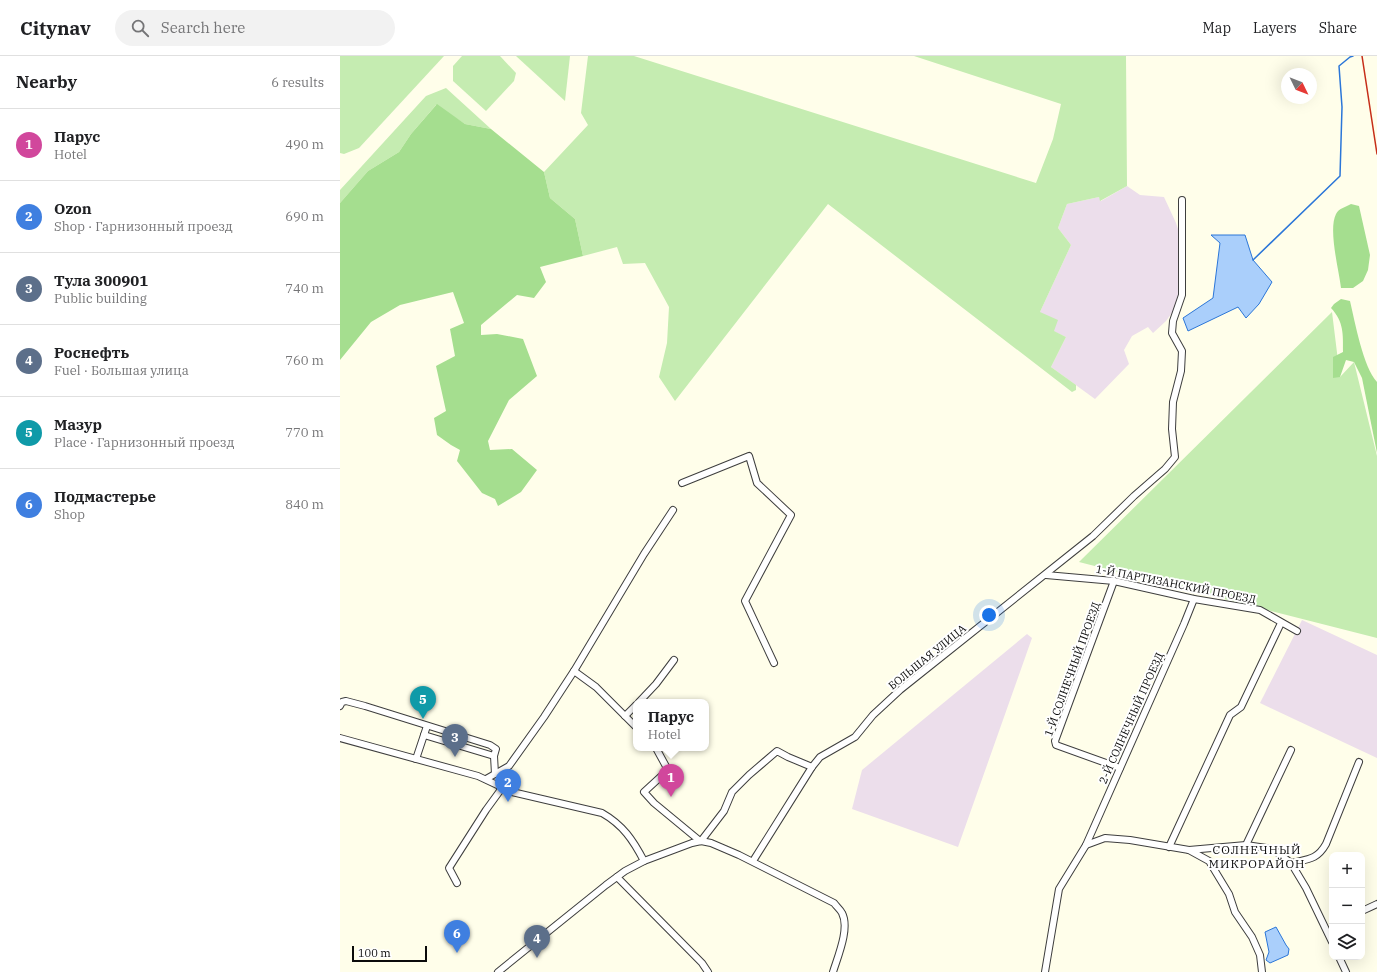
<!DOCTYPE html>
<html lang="en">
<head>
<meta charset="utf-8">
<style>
	body { margin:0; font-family:"IBM Plex Serif",serif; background:#f2f2f2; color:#202124 }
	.controls { position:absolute; right:12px; bottom:12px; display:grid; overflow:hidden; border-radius:8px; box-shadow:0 4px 16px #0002 }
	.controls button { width:36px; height:36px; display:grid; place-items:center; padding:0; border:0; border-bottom:1px solid #e0e0e0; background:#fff; color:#202124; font:20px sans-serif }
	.compass { position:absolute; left:941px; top:12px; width:36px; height:36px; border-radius:50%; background:#fff; box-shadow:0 4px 16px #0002; rotate:133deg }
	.scale { position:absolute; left:12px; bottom:10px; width:75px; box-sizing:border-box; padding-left:4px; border:2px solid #0b0b0b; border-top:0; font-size:11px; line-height:14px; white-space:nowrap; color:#0b0b0b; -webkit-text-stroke:3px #fff; paint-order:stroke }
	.you { position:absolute; left:649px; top:559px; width:14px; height:14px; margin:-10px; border:3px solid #fff; border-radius:50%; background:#1a73e8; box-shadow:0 0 0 6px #1a73e833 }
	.badge { display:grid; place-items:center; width:26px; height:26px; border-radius:50%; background:#0f766e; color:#fff; font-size:13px; font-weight:700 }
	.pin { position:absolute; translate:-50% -33px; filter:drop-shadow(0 1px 2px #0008) }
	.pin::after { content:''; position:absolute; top:21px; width:14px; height:12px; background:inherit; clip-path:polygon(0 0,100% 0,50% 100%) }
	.popup { position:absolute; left:293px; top:643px; width:76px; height:52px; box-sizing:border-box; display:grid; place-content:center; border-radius:8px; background:#fff; filter:drop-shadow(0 1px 3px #0005); font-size:13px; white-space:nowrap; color:#757577 }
	.popup b { font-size:15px; color:#202124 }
	.popup::after { content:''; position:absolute; left:50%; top:100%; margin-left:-8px; border:8px solid transparent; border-top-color:#fff }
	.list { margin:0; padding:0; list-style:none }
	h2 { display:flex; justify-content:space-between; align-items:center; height:52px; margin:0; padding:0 16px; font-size:17px }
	h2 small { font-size:13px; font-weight:400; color:#757577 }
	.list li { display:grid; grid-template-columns:26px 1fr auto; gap:12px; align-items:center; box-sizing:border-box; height:72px; padding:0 16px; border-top:1px solid #e0e0e0 }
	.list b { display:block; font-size:15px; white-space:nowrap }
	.list p { margin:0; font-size:13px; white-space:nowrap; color:#757577 }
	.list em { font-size:13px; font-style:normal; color:#757577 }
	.icon { flex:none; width:22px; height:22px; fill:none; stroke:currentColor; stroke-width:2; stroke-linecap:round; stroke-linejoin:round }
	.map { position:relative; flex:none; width:1037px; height:916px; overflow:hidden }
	header { display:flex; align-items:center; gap:24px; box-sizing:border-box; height:56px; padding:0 20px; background:#fff; border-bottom:1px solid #e0e0e0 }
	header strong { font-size:19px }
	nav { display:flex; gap:22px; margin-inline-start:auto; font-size:14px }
	.search { width:280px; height:36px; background:#f2f2f2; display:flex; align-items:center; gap:10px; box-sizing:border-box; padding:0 14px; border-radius:22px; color:#757577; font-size:15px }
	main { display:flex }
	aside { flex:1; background:#fff }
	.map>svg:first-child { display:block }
	.industrial { fill:#ecdeeb }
	.green { fill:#c5ecb1 }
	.forest { fill:#a5de8f }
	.water { fill:#aacffb; stroke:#2b76d8 }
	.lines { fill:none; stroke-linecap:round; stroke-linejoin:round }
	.stream { stroke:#2b76d8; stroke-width:1.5 }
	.street-casing { stroke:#3e3e3e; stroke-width:8 }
	.street { stroke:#fff; stroke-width:6 }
	.rail { stroke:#c62e19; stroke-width:1.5 }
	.labels { text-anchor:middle; stroke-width:4; stroke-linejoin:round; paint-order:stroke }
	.street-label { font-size:11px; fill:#0b0b0b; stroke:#fff }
	.neighbourhood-label { font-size:12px; letter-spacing:1px; fill:#0b0b0b; stroke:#fff }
</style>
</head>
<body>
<header>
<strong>Citynav</strong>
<div class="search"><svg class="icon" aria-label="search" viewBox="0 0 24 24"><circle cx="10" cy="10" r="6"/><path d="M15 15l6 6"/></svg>Search here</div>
<nav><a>Map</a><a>Layers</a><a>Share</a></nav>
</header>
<main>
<aside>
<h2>Nearby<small>6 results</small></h2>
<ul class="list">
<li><span class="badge" style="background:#d1479c">1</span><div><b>Парус</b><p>Hotel</p></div><em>490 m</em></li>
<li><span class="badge" style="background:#3f7fe0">2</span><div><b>Ozon</b><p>Shop · Гарнизонный проезд</p></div><em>690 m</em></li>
<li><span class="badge" style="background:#5c6f8a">3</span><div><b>Тула 300901</b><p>Public building</p></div><em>740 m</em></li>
<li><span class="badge" style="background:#5c6f8a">4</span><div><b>Роснефть</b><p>Fuel · Большая улица</p></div><em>760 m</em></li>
<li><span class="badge" style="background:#0f9aa8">5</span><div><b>Мазур</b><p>Place · Гарнизонный проезд</p></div><em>770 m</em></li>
<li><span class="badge" style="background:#3f7fe0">6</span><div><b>Подмастерье</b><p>Shop</p></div><em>840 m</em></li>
</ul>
</aside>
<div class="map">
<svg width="1037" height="916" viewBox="0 0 1037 916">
	<rect width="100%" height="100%" fill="#fffeea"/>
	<g class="industrial">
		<path d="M787 130 800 139 824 141 836 167 841 182V229L839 244 834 254 826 265 813 277 808 271 792 280 784 294 789 308 755 343 711 311 726 281 713 275 700 256 731 189 718 172 727 148 759 141 761 145Z"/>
		<path d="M962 564 1037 599V702L920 647Z"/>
		<path d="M687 578 692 582 618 791 512 753 522 714Z"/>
	</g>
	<g class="green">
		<path d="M0 0H104L19 92 4 98 0 97Z"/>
		<path d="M122 0H160L176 17 174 25 146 55 113 25V10Z"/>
		<path d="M176 0H230L225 45Z"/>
		<path d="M248 0H294L696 127 713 83 721 48 574 0H786L787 130 760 145 759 141 727 148 718 172 731 189 700 256 718 264 714 275 726 281 711 311 736 329V334L732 336 488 148 335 345 319 321 327 287 329 251 305 207 283 208 277 191 243 200 235 163 210 142 204 116 248 69 241 57Z"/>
		<path d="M106 32 151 73 125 68 96 49 71 78 59 96 28 115 0 147V134L86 40Z"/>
		<path d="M992 256 1000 321 1014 306 1037 400V582L739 506Z"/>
	</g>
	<g class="forest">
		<path d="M97 48 125 68 151 73 204 116 210 142 235 163 243 200 200 211 206 226 194 242 177 239 141 269V279L157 278 183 283 197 320 169 344 148 385 150 394 172 393 197 414 181 436 158 450 155 443 142 437 117 405 120 394 111 389 97 379 94 362 106 355 96 310 115 300 110 273 124 267 113 236 60 249 31 266 0 304V147L28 115 59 96 71 78Z"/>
		<path d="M1011 148 1019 150 1030 199 1028 214 1023 225 1013 232H1001C999 214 988 174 996 158 999 152 1006 151 1011 148Z"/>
		<path d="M1001 243 1010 245C1015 266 1023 311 1037 326V397L1022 322 1014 306 1006 304 1000 321 993 322V301L1003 296C1003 278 1004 266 991 252L994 248Z"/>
	</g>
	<g class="water">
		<path d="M871 179H905L913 204 932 226 919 248 906 262 898 251 848 275 843 262 873 242 880 187Z"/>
		<path d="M936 871 946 889 949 893 948 899 930 907 926 904 929 896 925 876Z"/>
	</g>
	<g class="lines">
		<path class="stream" d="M913 204 1000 120 1002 51 999 10 1010 1 1013 0"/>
		<defs>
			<g id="street">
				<path d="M342 427 409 400 417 427 451 459 405 545 434 607"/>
				<path d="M706 519 774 525 854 543 920 554 957 575"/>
				<path d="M774 525 715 685 716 689 780 712"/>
				<path d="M234 615 256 631 296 671"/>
				<path d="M299 646 316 628 334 604"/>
				<path d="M0 650 2 646 6 645 25 650 150 689 156 693 154 700 155 718"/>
				<path d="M285 660 296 649"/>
				<path d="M84 679 154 700"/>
				<path d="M0 682 138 720 172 736 262 757C283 769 293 784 304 805"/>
				<path d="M316 692 328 714 304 736 314 747 360 785"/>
				<path d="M76 703 87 670"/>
				<path d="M146 723 169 710 204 661 234 615 304 498 333 454"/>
				<path d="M361 785 384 755 392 736 409 719 437 695 448 701 472 711"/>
				<path d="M746 789 844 568 854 543"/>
				<path d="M906 789 951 694"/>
				<path d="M829 791 890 659 901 651 941 567"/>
				<path d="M849 794 906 789 933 793 951 807 966 832 992 886"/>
				<path d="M413 805 472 711 480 701 515 681 533 659 560 634 753 480 794 440 825 413 835 401 832 373 833 346 841 315 842 295 832 277 833 265 842 239V144"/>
				<path d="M951 807C968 803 977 804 986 788L1019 706"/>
				<path d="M277 821 362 907 368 916"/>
				<path d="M117 827 109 812 146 754 162 732"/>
				<path d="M1022 855 1037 848"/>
				<path d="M999 901 1006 916"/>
				<path d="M158 916 266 829 285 815 304 805 352 787 361 785 371 787 399 799 494 847C496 850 500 853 502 857 510 872 498 900 493 916"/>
				<path d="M705 916 719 833 746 789 765 782 790 784 849 794 869 805 889 838 895 856 912 881 920 899 922 916"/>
			</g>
		</defs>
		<use href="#street" class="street-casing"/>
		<use href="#street" class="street"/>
		<path class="rail" d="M1022 0 1037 98"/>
	</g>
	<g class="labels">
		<g class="street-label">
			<text transform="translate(836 528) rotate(11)" y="4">1-Й ПАРТИЗАНСКИЙ ПРОЕЗД</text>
			<text transform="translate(587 601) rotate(-39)" y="4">БОЛЬШАЯ УЛИЦА</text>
			<text transform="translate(732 613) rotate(-70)" y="4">1-Й СОЛНЕЧНЫЙ ПРОЕЗД</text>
			<text transform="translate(791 662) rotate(-66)" y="4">2-Й СОЛНЕЧНЫЙ ПРОЕЗД</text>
		</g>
		<g class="neighbourhood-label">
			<text x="917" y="798">СОЛНЕЧНЫЙ<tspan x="917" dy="14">МИКРОРАЙОН</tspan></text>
		</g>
	</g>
</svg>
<div class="controls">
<button>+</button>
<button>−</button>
<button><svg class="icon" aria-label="layers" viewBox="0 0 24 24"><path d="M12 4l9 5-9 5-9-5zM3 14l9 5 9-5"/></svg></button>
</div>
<svg class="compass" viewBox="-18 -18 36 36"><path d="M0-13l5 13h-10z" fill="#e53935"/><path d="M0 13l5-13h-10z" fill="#757577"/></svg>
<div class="scale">100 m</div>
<div class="you"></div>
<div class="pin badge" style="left:331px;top:741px;background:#d1479c">1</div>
<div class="popup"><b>Парус</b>Hotel</div>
<div class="pin badge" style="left:168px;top:746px;background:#3f7fe0">2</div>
<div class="pin badge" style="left:115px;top:701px;background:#5c6f8a">3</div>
<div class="pin badge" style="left:197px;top:902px;background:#5c6f8a">4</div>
<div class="pin badge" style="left:83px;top:663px;background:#0f9aa8">5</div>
<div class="pin badge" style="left:117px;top:897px;background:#3f7fe0">6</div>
</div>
</main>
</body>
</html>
